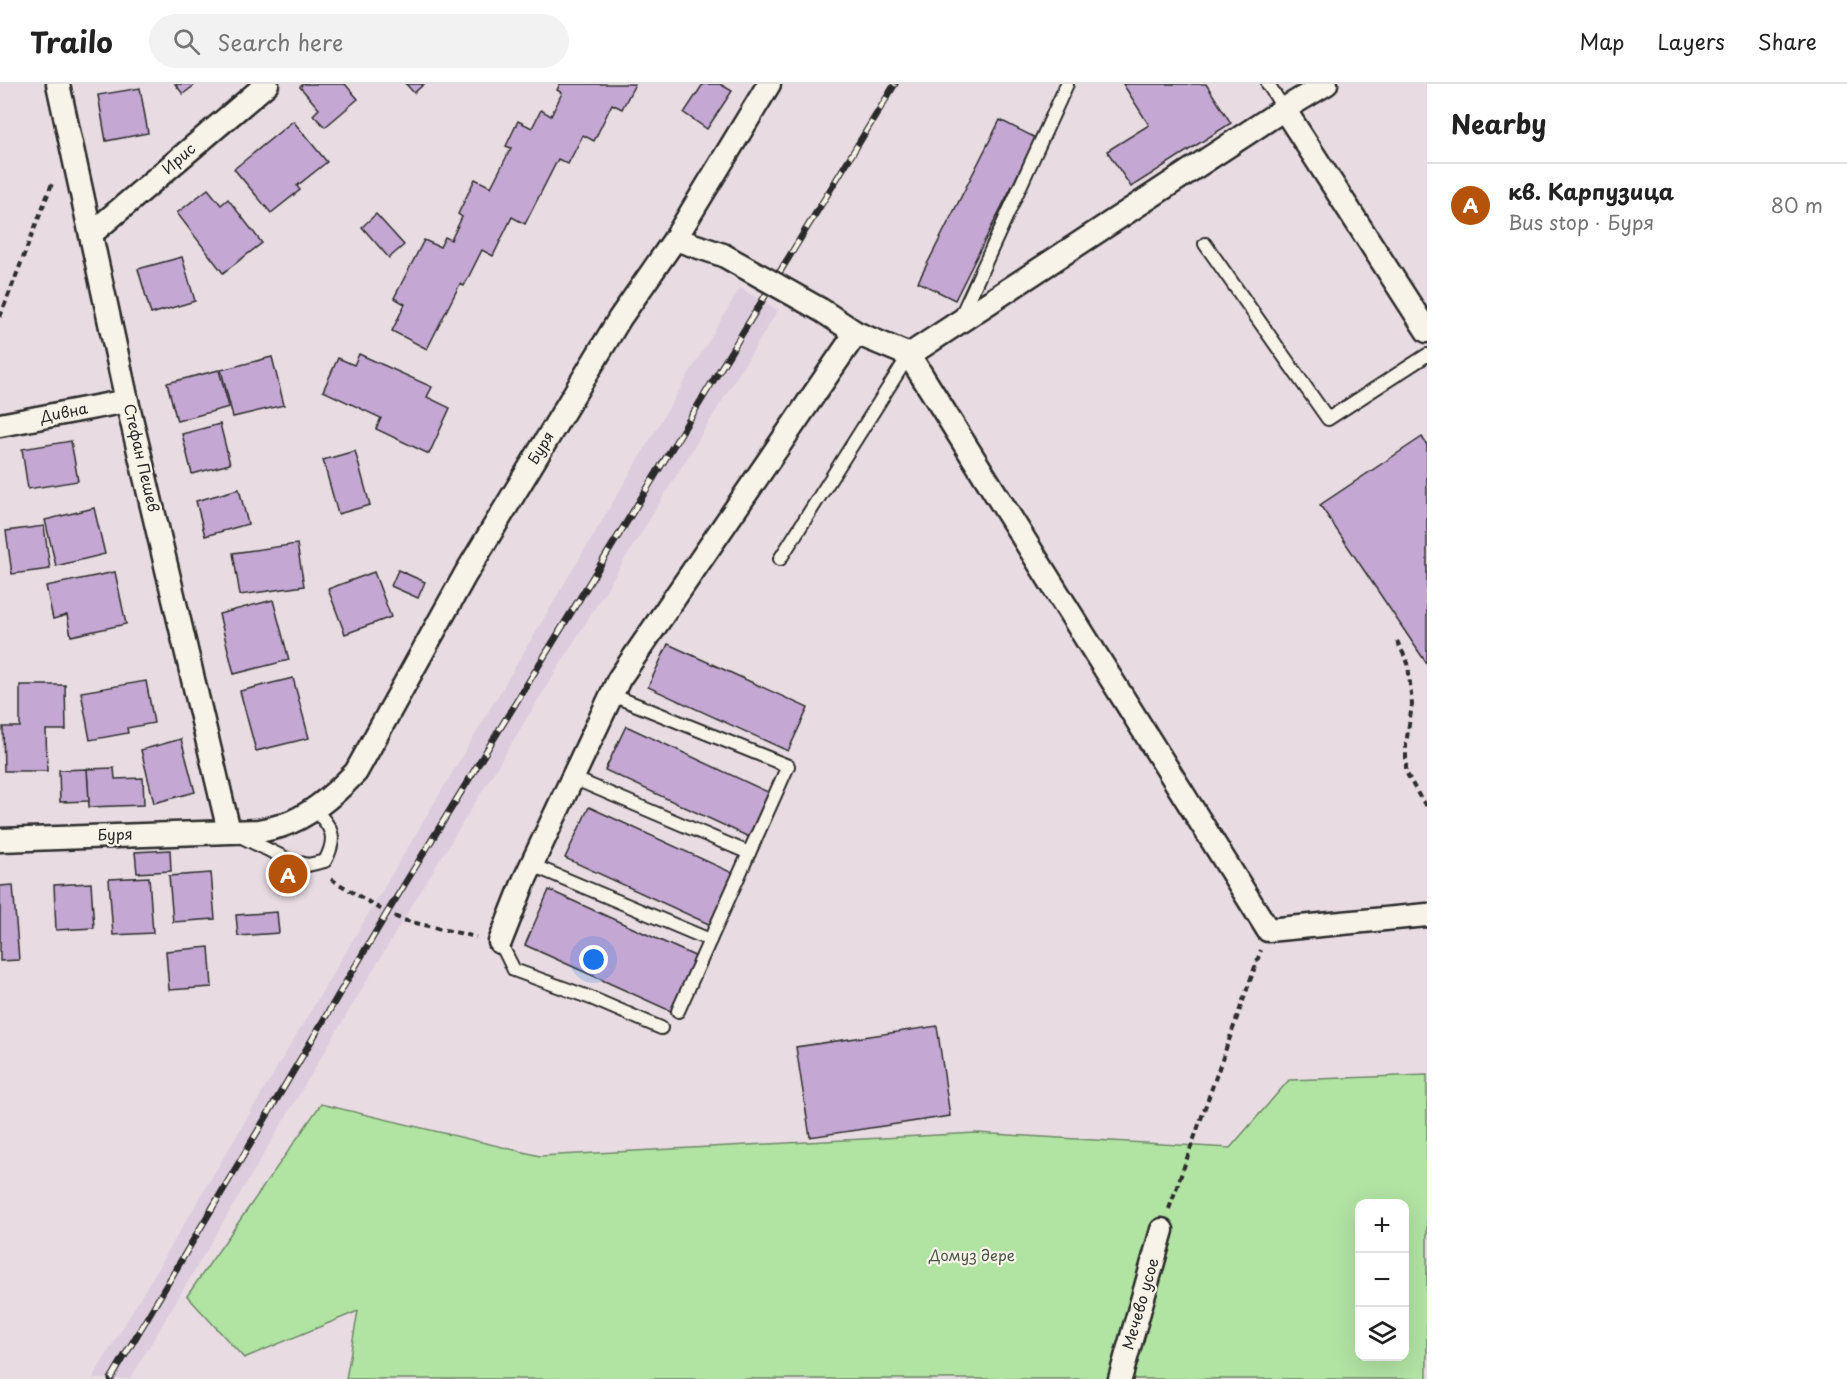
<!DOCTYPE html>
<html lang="en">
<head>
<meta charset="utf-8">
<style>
	body { margin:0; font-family:"Playpen Sans",sans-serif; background:#f2f2f2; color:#222 }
	.controls { position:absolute; right:18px; bottom:18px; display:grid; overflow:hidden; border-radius:12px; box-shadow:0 6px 24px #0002 }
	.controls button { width:54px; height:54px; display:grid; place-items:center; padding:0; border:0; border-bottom:2px solid #e0e0e0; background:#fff; color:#222; font:30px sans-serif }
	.you { position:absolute; left:594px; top:876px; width:21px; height:21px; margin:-15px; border:4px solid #fff; border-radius:50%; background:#1a73e8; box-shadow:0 0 0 9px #1a73e833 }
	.badge { display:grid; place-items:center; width:39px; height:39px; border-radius:50%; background:#b45309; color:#fff; font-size:20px; font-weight:700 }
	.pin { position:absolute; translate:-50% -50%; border:3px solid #fff; box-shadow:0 2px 6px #0006 }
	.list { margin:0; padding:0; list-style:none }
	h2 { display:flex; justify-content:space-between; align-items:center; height:78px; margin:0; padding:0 24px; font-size:26px }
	h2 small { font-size:20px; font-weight:400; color:#767676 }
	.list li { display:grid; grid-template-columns:39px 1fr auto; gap:18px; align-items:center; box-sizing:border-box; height:84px; padding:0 24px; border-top:2px solid #e0e0e0 }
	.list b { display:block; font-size:22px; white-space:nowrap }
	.list p { margin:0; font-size:20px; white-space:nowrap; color:#767676 }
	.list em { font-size:20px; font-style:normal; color:#767676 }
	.icon { flex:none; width:33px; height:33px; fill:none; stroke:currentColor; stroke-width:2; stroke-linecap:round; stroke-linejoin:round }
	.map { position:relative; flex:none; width:1427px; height:1295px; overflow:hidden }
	header { display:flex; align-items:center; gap:36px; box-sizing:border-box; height:84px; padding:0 30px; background:#fff; border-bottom:2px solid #e0e0e0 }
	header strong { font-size:28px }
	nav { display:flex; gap:33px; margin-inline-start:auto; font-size:21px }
	.search { width:420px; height:54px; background:#f2f2f2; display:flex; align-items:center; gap:15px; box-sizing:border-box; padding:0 21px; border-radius:33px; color:#767676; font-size:22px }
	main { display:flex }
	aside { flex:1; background:#fff }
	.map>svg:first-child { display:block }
	.built { fill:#ddccde }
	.green { fill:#b1e3a3; stroke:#6e8767; stroke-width:1.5; fill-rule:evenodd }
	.building { fill:#c4a7d3; stroke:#2b2b2b; stroke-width:1.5 }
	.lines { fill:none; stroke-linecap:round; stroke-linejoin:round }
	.service-casing { stroke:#2b2b2b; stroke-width:16 }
	.minor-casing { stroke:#2b2b2b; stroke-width:27 }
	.path { stroke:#2b2b2b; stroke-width:4; stroke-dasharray:6 4.5; stroke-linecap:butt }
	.service { stroke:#f7f3e8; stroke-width:12 }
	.minor { stroke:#f7f3e8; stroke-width:22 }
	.rail-casing { stroke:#2b2b2b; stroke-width:7 }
	.rail { stroke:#f7f3e8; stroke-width:4.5; stroke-dasharray:14; stroke-linecap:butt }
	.minor-bridge-casing { stroke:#2b2b2b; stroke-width:27; stroke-linecap:butt }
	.minor-bridge { stroke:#f7f3e8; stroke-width:22 }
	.labels { text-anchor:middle; stroke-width:4.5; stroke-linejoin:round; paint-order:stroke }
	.street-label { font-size:15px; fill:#2b2b2b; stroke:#f7f3e8 }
	.park-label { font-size:15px; fill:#4c5949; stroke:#f7f3e8 }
</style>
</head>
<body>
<header>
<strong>Trailo</strong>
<div class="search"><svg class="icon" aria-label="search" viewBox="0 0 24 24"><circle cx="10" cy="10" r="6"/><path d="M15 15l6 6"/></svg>Search here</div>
<nav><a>Map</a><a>Layers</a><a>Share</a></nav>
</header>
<main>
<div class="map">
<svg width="1427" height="1295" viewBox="0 0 1427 1295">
	<rect width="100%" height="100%" fill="#e8dce2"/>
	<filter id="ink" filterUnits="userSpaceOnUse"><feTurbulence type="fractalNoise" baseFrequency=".0167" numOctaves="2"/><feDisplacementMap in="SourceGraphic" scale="12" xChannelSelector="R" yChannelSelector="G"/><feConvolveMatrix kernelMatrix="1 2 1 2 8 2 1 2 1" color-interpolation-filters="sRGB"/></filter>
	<g filter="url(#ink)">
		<path class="built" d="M740 204 778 226 403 836 130 1295H92Z"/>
		<path class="green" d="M1427 991V1295H346L358 1227 244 1274 187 1212 321 1020 540 1072 976 1049 1230 1064 1289 996ZM1360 1120H1404V1272H1360Z"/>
		<g class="building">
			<path d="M175 0H196L183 10Z"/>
			<path d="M303 0H345L358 15 325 43 313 31 319 25 300 3Z"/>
			<path d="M406 0H424L414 9Z"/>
			<path d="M560 0H635L622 25 612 20 594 57 583 51 568 80 558 75 525 140 512 133 493 172 482 166 464 202 460 200 427 265 392 247 405 220 394 214 424 156 440 163 445 153 451 156 462 133 458 130 475 95 491 103 511 64 506 62 518 37 532 44 541 26 551 32 562 9 557 6Z"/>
			<path d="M703 0H720L732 7 707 45 684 29Z"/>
			<path d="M1123 0H1206L1231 39 1131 103 1107 67 1149 41Z"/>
			<path d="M140 4 148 49 106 57 98 11Z"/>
			<path d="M1000 36 1036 54 955 216 918 198Z"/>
			<path d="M293 37 327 78 297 102 300 106 271 129 234 85Z"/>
			<path d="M208 105 221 121 228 115 262 159 223 189 177 129Z"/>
			<path d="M376 130 404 161 389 174 362 143Z"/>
			<path d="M182 173 195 217 151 230 138 185Z"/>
			<path d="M359 270 432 303 427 313 450 324 429 370 376 345 381 334 323 307 338 274 354 281Z"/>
			<path d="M272 273 284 321 233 333 221 286Z"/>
			<path d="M219 286 229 323 177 337 167 299Z"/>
			<path d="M220 340 230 380 192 390 182 350Z"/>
			<path d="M1422 353 1427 361V580L1320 421Z"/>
			<path d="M71 357 78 397 28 405 22 365Z"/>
			<path d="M355 367 370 421 338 430 323 376Z"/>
			<path d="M239 405 248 440 205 452 196 417Z"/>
			<path d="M94 424 105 470 56 482 45 436Z"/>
			<path d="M44 442 50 485 12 490 6 447Z"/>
			<path d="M297 460 304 502 240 511 233 469Z"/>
			<path d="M398 486 425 498 418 514 391 502Z"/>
			<path d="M115 488 126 540 71 552 67 531 53 535 46 502Z"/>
			<path d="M374 488 391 533 345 550 328 505Z"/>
			<path d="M273 516 289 576 234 590 219 530Z"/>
			<path d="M668 560 808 624 788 667 648 603Z"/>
			<path d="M293 594 309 654 256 667 240 607Z"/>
			<path d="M146 597 154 639 127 644 128 649 90 656 81 608Z"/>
			<path d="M20 601H65L66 646H46L47 687H4L3 643H20Z"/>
			<path d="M626 642 770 709 749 753 605 686Z"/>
			<path d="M181 655 195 708 154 719 141 666Z"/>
			<path d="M114 684 115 695 143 694 144 721 89 723 87 685Z"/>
			<path d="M87 685 89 717 60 718 59 686Z"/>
			<path d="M589 723 737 791 713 842 565 774Z"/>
			<path d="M170 766 171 787 137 789 135 768Z"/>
			<path d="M211 789 215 835 173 838 169 792Z"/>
			<path d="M149 793 153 849 113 851 109 795Z"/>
			<path d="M91 799 94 844 56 846 54 801Z"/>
			<path d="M13 801 19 876 0 877V802Z"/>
			<path d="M549 806 699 874 675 929 525 861Z"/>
			<path d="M277 828 279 849 238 852 236 831Z"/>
			<path d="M209 863 212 903 169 906 166 867Z"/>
			<path d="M937 942 950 1032 810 1053 796 963Z"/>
		</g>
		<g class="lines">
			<defs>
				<g id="service">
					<path d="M1268 0 1284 25"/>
					<path d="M1205 160 1328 335 1427 271"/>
					<path d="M960 234 1067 0"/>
					<path d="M780 475 909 271"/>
					<path d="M573 694 749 769"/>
					<path d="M238 751 289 776 308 781 325 777C338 753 332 743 314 725"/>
					<path d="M532 781 710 856 788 682 612 611"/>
					<path d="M500 858 514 886 591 914 661 944"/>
					<path d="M678 927 710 856"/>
				</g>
				<g id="minor">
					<path d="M58 0 127 317 229 747"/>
					<path d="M1326 0 1284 25 909 271 1268 846 1427 831"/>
					<path d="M1284 25 1427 247"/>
					<path d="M91 150 267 0"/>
					<path d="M675 155 723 171"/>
					<path d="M821 226 856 249 909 271"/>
					<path d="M0 341 127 317"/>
					<path d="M0 756 259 747C267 745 275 744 283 741 311 732 336 709 356 688L465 491 620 234 675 155 769 0"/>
					<path d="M500 858 524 797 619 595 856 249"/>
					<path d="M1120 1295 1162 1146"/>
				</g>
			</defs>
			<use href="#service" class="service-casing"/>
			<use href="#minor" class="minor-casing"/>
			<g class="path">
				<path d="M0 233 53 97"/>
				<path d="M1397 557 1408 579 1412 621 1406 660V688L1422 717 1427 722"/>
				<path d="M331 795 387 829 403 836 476 853"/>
				<path d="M1169 1125 1261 866"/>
			</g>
			<use href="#service" class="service"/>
			<use href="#minor" class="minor"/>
			<defs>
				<path id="rail" d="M111 1295 387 829 895 0"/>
			</defs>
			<use href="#rail" class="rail-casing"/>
			<use href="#rail" class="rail"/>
			<defs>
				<path id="minor-bridge" d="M723 171 821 226"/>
			</defs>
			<use href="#minor-bridge" class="minor-bridge-casing"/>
			<use href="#minor-bridge" class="minor-bridge"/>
		</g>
	</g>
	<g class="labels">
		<g class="street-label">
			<text transform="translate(179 75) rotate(-41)" y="5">Ирис</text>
			<text transform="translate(64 329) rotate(-11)" y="5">Дивна</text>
			<text transform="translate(541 364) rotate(-59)" y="5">Буря</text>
			<text transform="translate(141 374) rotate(77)" y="5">Стефан Пешев</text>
			<text transform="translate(115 751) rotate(-2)" y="5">Буря</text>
			<text transform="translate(1141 1220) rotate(-74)" y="5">Мечево усое</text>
		</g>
		<g class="park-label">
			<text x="972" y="1177">Домуз дере</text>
		</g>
	</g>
</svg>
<div class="controls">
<button>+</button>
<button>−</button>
<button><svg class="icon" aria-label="layers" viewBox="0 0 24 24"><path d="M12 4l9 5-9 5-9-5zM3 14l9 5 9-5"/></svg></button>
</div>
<div class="you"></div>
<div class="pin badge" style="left:288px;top:790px">A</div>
</div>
<aside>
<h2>Nearby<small></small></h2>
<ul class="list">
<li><span class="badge">A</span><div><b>кв. Карпузица</b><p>Bus stop · Буря</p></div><em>80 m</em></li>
</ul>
</aside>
</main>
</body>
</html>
